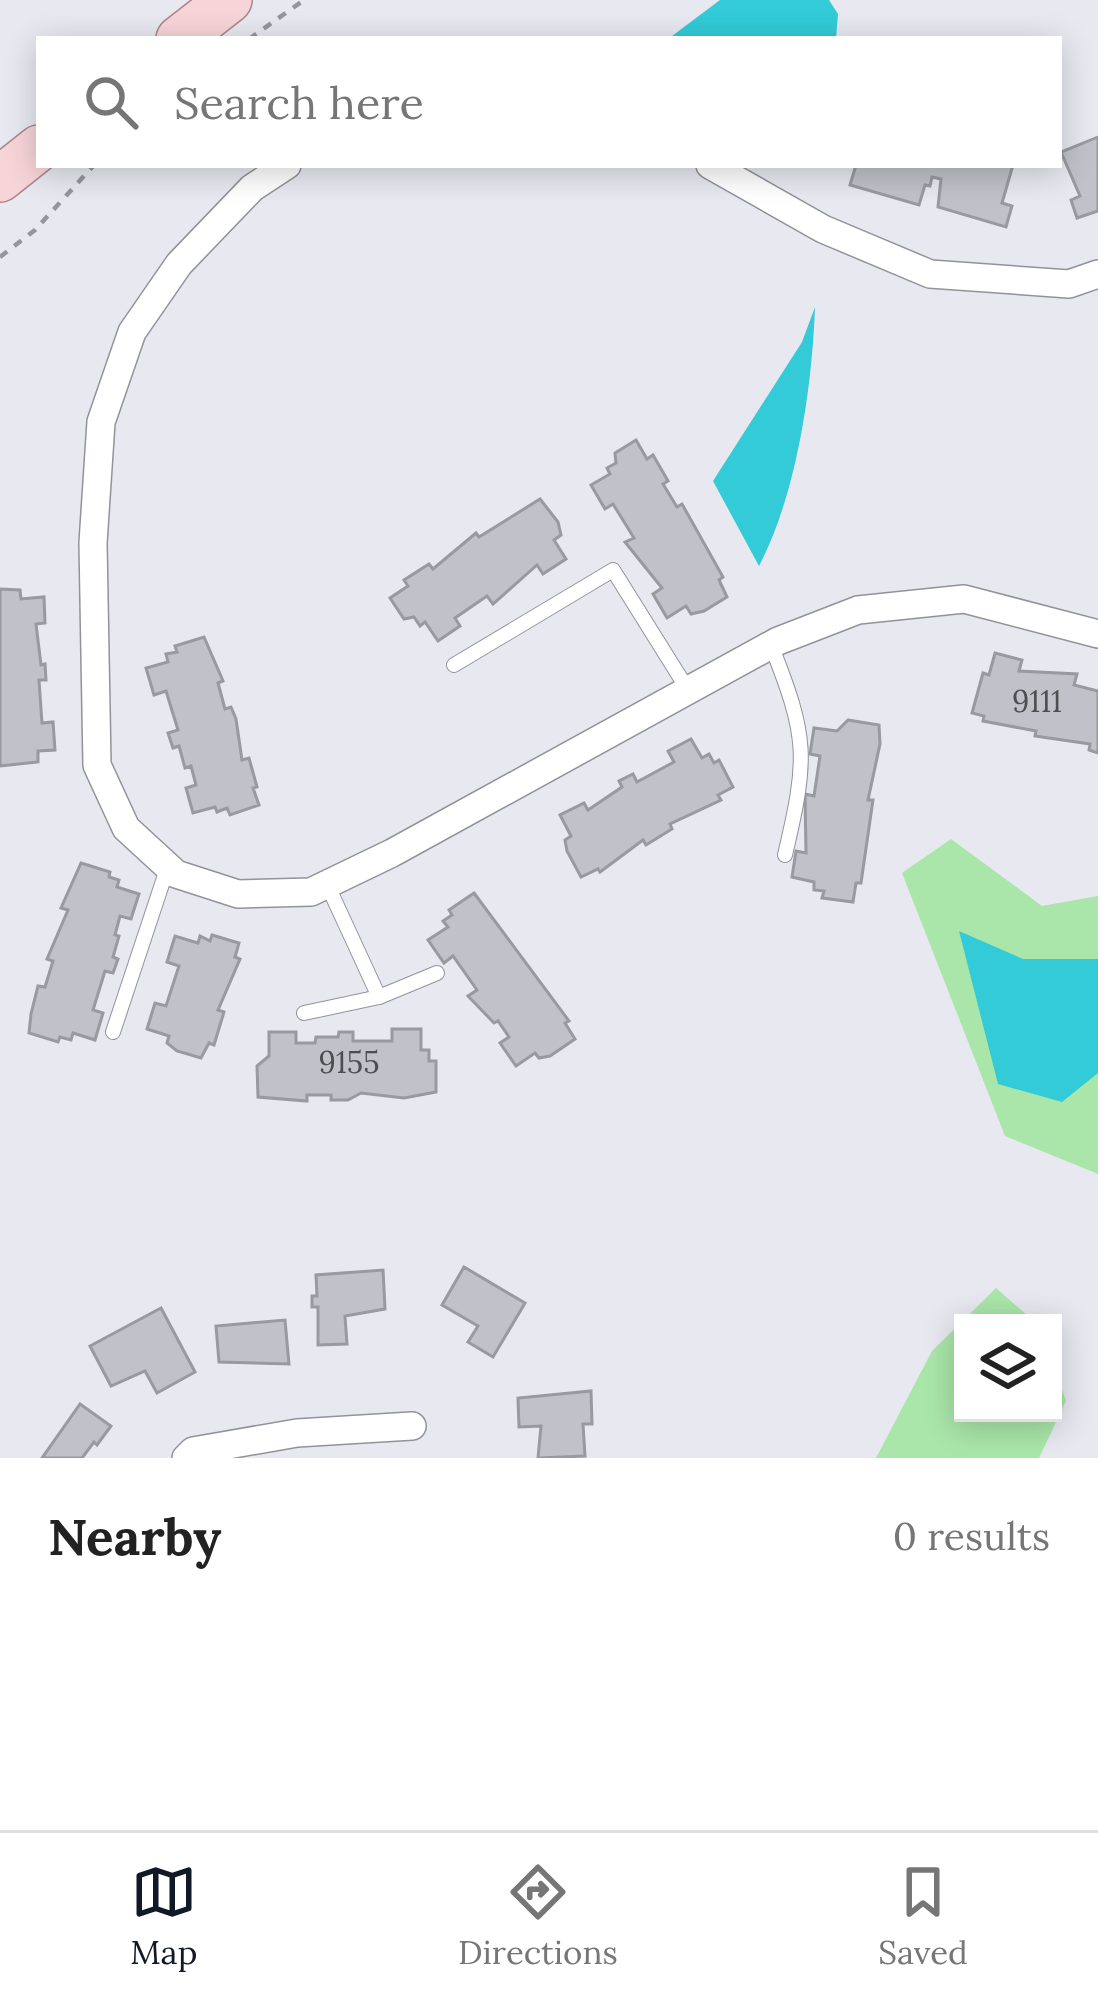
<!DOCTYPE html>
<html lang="en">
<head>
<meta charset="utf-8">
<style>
	body { margin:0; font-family:Lora,serif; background:#f6f6f6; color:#222 }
	.controls { position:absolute; right:36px; bottom:36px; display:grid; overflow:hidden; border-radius:0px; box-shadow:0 6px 30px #0003 }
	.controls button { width:108px; height:108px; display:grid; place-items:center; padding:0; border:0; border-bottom:3px solid #e0e0e0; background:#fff; color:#222; font:60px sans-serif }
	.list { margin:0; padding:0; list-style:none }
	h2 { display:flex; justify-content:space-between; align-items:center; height:156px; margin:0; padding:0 48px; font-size:51px }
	h2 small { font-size:39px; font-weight:400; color:#767676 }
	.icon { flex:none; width:66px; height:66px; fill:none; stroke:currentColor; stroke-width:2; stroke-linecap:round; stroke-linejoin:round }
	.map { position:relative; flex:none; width:1098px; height:1458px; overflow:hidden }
	.search { position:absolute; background:#fff; box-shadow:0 6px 30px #0003; left:36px; right:36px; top:36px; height:132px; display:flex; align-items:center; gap:30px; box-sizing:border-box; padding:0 42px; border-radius:0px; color:#767676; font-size:45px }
	.sheet { height:372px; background:#fff }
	nav { display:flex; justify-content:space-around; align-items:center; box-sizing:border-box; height:168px; border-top:3px solid #e0e0e0; background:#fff; font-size:33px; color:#767676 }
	nav a { display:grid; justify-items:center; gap:6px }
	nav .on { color:#111827 }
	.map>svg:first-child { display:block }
	.green { fill:#aae6a9 }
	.water { fill:#32cbd7 }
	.building { fill:#c1c1c9; stroke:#9999a0; stroke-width:3 }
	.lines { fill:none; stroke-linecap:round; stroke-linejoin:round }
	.lane-casing { stroke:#92929a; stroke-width:16 }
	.street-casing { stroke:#92929a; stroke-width:30 }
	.primary-casing { stroke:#aa858a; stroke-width:48 }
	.path { stroke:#95959c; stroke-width:4.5; stroke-dasharray:9 9; stroke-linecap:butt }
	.lane { stroke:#fff; stroke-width:14 }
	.street { stroke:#fff; stroke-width:27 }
	.primary { stroke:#f7d4d8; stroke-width:45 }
	.labels { text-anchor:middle; stroke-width:12; stroke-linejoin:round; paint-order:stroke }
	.number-label { font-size:30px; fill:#4e4e52 }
</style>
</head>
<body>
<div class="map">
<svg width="1098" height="1458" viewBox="0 0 1098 1458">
	<rect width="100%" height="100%" fill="#e8e8f1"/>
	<g class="green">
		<path d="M951 839 1042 906 1098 896V1174L1005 1136 902 873Z"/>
		<path d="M996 1288 1036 1323H963V1413H1053V1363L1066 1401 1039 1458H876L932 1351Z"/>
	</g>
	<g class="water">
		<path d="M720 0H829L838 14 836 39H668Z"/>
		<path d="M815 307C812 388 797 493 759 566L713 481 802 342Z"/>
		<path d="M959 931 1023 959H1098V1073L1062 1102 998 1084Z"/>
	</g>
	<g class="building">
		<path d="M1098 137V211L1077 218 1071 200 1080 196 1061 152Z"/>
		<path d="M856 165H1013L1002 203 1012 206 1006 227 938 207 941 179 932 177 930 186 925 185 919 205 850 185Z"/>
		<path d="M636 440 647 459 653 455 668 481 663 484 677 507 682 504 723 577 719 580 727 597 704 611 691 614 686 606 667 618 653 594 662 588 625 542 634 538 613 504 605 509 591 485 610 474 607 468 616 463 615 453Z"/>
		<path d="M540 499 558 522 561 535 554 540 566 559 543 574 537 565 493 604 487 596 455 618 460 626 438 641 425 622 420 626 414 617 404 619 390 598 408 586 404 580 429 564 433 569 476 533 479 537Z"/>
		<path d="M0 589 20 590 21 599 44 597 45 623 36 624 41 665 45 664 46 680H39L41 709 42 723 53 722 55 750 38 751V762L0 766Z"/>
		<path d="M204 637 223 681 218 683 225 709 231 707 236 719 242 760 249 758 257 787 253 788 259 805 230 815 227 808 217 812 215 807 193 813 186 788 196 785 191 766 185 768 179 746 173 748 168 733 178 730 166 691 154 695 146 668 168 662 166 654 177 652 175 646Z"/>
		<path d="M995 653 1022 660 1019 671 1077 674 1074 685 1098 691V753L1089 750 1090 744 1035 736 1036 731 983 721 984 716 972 713 983 673 989 675Z"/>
		<path d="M848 720 879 725 880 744 868 800H873L861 883H856L853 902 822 898 824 891 814 890V882L792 877 796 851 806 853 805 794 814 796 820 756 810 754 814 728 837 731Z"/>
		<path d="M691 739 702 758 709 754 714 763 719 760 733 787 718 795 721 800 670 824 672 829 646 845 643 840 600 872 598 869 581 877 567 851 565 840 571 836 560 815 584 803 588 810 622 787 619 781 633 774 637 782 674 762 668 751Z"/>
		<path d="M81 863 110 872 109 877 119 880 117 887 139 894 131 919 120 916 115 935 119 936 113 957 118 959 113 973 105 971 93 1010 103 1013 95 1040 73 1033 71 1040 60 1037 58 1042 29 1033 31 1014 38 986 45 987 53 961 47 959 68 910 61 908Z"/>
		<path d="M474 893 569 1021 565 1023 575 1039 550 1056 539 1058 535 1053 516 1066 500 1043 509 1037 498 1021 494 1023 468 996 477 990 453 956 444 963 428 940 448 927 443 921 452 915 449 910Z"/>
		<path d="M212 935 239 943 235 957 240 959 218 1010 224 1012 214 1045 209 1043 201 1058 177 1051 167 1043 169 1036 147 1029 155 1003 166 1006 179 966 167 962 175 936 198 943 200 936 210 941Z"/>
		<path d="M392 1029H421V1050H429V1061H436V1092L404 1098 361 1093 348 1100H331V1095H307V1101L258 1097 257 1066 269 1056V1032H296V1043H315L316 1037H338L339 1032H353V1041H392Z"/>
		<path d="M464 1267 525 1303 493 1357 468 1342 478 1326 442 1305Z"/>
		<path d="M383 1270 385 1309 345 1316 347 1344 318 1345V1307H312V1296H317L316 1275Z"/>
		<path d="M161 1308 195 1372 157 1393 145 1371 111 1386 90 1346Z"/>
		<path d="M285 1320 289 1364 219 1362 216 1326Z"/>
		<path d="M591 1391 592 1424H583L585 1456 538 1458 541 1426 519 1427 518 1398Z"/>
		<path d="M80 1404 111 1426 97 1445 94 1442 82 1458H42Z"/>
	</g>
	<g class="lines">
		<defs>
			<g id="lane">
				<path d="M771 645C808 738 808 757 785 855"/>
				<path d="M454 665 613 570 688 690"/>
				<path d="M327 884 379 997 437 973"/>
				<path d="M304 1013 379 997"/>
				<path d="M113 1032 168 866"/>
			</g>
			<g id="street">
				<path d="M287 165 252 188 179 264 132 332 101 422 93 543 97 765 126 828 176 874 238 894 311 892 392 853 778 641 858 610 964 599 1098 634"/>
				<path d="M710 165 823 229 930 274 1069 284 1098 274"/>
				<path d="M186 1458 193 1451 297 1433 412 1426"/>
			</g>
			<g id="primary">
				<path d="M179 39 229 0"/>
				<path d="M0 179 39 148"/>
			</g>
		</defs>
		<use href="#lane" class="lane-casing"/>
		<use href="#street" class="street-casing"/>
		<use href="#primary" class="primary-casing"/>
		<g class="path">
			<path d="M249 39 304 0"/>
			<path d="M0 257 35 230 94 165"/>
		</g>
		<use href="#lane" class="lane"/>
		<use href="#street" class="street"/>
		<use href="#primary" class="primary"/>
	</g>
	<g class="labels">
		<g class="number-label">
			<text x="1037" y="712">9111</text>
			<text x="349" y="1073">9155</text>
		</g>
	</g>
</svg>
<div class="controls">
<button><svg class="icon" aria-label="layers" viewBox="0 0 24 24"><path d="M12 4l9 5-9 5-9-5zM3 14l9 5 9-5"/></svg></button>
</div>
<div class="search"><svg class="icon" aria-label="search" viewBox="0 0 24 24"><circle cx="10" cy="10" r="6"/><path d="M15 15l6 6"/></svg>Search here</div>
</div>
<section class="sheet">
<h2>Nearby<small>0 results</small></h2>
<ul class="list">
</ul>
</section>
<nav>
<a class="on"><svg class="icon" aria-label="map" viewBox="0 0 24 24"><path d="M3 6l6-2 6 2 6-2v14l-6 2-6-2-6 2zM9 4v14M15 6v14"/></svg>Map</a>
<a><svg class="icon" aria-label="directions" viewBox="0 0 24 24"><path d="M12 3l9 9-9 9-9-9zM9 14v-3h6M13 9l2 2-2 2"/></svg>Directions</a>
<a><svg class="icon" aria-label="saved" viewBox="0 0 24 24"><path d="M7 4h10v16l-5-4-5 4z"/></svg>Saved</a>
</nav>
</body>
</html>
